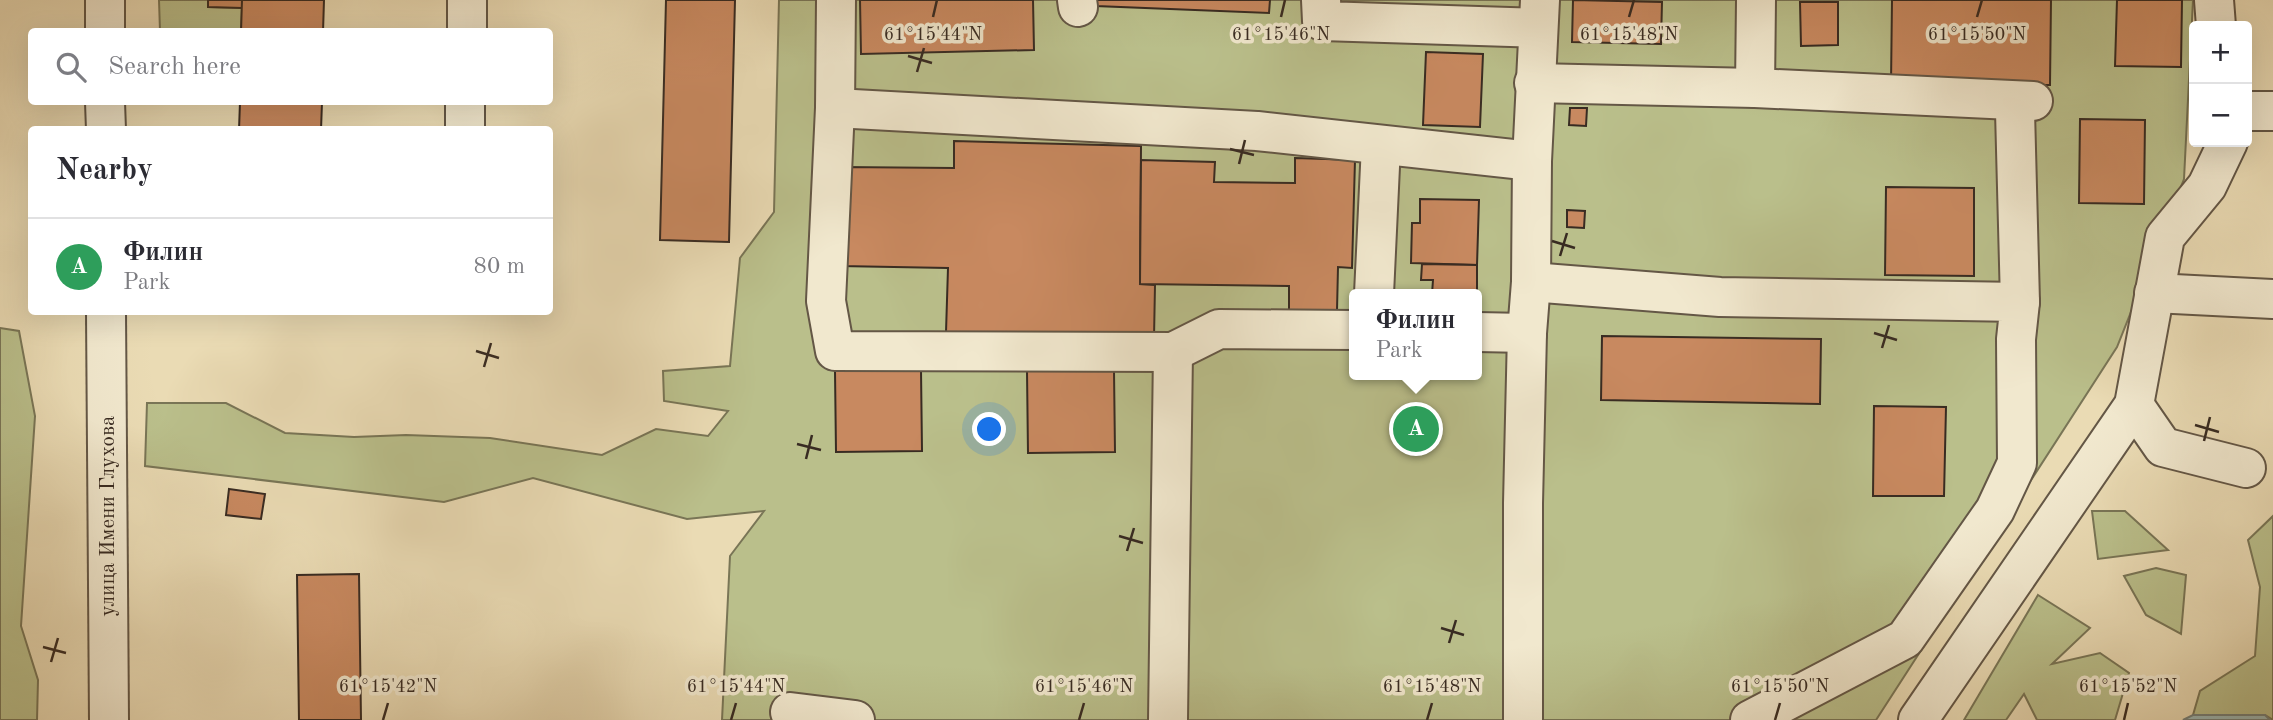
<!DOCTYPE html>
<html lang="en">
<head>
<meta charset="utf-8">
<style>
	body { margin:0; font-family:"Old Standard TT",serif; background:#f7f7f7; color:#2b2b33 }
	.controls { position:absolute; right:21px; top:21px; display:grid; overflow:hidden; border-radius:7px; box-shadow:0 7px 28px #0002 }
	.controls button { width:63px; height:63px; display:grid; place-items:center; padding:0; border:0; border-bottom:2px solid #e1e1e2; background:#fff; color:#2b2b33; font:35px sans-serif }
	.you { position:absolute; left:990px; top:430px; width:24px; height:24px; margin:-18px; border:5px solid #fff; border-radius:50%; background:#1a73e8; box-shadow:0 0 0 10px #1a73e833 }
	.badge { display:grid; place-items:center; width:46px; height:46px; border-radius:50%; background:#0b8043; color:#fff; font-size:23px; font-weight:700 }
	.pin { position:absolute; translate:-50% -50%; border:4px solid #fff; box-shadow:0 2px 7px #0006 }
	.popup { position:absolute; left:1349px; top:289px; width:133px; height:91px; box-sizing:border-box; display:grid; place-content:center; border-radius:7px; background:#fff; filter:drop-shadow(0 2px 5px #0005); font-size:23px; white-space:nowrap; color:#7c7c81 }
	.popup b { font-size:26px; color:#2b2b33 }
	.popup::after { content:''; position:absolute; left:50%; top:100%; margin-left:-14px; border:14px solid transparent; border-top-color:#fff }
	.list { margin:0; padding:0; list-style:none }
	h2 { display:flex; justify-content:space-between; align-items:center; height:91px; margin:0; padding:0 28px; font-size:30px }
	h2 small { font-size:23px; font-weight:400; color:#7c7c81 }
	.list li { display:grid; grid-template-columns:46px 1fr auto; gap:21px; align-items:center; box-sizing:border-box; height:98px; padding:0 28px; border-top:2px solid #e1e1e2 }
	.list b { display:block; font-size:26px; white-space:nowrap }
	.list p { margin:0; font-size:23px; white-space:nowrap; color:#7c7c81 }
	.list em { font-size:23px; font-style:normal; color:#7c7c81 }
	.icon { flex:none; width:38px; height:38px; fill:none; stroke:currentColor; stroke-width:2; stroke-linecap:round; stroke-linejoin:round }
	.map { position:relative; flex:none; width:2273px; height:720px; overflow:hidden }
	.search { position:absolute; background:#fff; box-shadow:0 7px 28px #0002; left:28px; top:28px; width:525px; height:77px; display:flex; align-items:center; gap:18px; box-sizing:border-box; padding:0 24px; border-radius:7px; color:#7c7c81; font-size:26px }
	.panel { position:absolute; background:#fff; box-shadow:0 7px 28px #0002; left:28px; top:126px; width:525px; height:189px; border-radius:7px }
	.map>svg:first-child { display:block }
	.green { fill:#babf8b; stroke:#797556; stroke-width:2; fill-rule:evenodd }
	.water { fill:#9bb9b7; stroke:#73807b; stroke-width:2 }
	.building { fill:#c88960; stroke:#382b22; stroke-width:2 }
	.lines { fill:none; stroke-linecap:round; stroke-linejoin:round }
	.minor-casing { stroke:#645746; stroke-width:42 }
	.minor { stroke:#f1e8ce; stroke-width:38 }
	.ticks { fill:none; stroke:#382b22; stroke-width:2.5 }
	.labels { text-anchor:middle; stroke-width:7; stroke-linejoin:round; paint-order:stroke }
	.street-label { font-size:21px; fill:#382b22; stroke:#f1e8ce }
	.ticks-label { font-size:18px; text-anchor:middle; fill:#382b22; stroke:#f1e8ce; stroke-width:7; stroke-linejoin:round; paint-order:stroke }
</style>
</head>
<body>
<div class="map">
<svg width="2273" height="720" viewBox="0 0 2273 720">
	<rect width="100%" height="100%" fill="#eadbb4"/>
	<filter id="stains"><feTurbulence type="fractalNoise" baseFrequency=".00286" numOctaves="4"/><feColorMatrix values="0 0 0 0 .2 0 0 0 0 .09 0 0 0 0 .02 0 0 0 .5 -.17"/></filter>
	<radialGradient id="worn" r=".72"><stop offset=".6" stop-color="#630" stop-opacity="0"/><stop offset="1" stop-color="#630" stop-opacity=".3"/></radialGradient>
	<g class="green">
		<path d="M159 0H208L209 7 242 8 241 31H160Z"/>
		<path d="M779 0H2193L2184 179 2117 347 1876 720H722L730 556 764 511 687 519 533 478 444 502 145 466 147 403H226L285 433 354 437 406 435 490 438 602 455 656 429 708 436 728 411 664 401 663 371 730 366 740 258 774 212ZM1355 294H1477V375H1355Z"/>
		<path d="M0 328 19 331 35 416 21 626 38 680 37 720H0Z"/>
		<path d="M2092 511H2125L2168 550 2098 559Z"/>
		<path d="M2273 516V720L2265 715H2193L2200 691 2255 656 2260 587 2248 540Z"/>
		<path d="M2156 568 2186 575 2181 634 2146 615 2124 576Z"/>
		<path d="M2038 595 2090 628 2052 664 2100 653 2129 673 2115 720H2037L2024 694 2006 720H1964Z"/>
	</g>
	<path class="water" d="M2193 715H2265L2270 720H2183Z"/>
	<g class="building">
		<path d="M208 0H242V8L208 7Z"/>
		<path d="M242 0H324L323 32H241Z"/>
		<path d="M666 0H735L729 242 660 240Z"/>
		<path d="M860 0H1033L1034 50 861 54Z"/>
		<path d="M1097 0H1270L1269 13 1096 6Z"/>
		<path d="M1573 0 1662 2 1661 44 1572 42Z"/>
		<path d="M1892 0H2051L2050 85 1891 84Z"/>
		<path d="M2117 0H2182L2181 67 2115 66Z"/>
		<path d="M1800 2H1838V45L1801 46Z"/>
		<path d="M1426 52 1483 54 1480 127 1423 125Z"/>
		<path d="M240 102H322L321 130H239Z"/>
		<path d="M1570 108H1587L1586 126 1569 125Z"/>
		<path d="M2080 119 2145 120 2144 204 2079 203Z"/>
		<path d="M954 141 1141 146 1140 284 1155 285 1154 338 946 332 948 268 840 266 841 167 954 168Z"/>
		<path d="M1295 158 1355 160 1352 268 1338 267 1337 311 1289 310V286L1140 284 1141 160 1215 162 1214 182 1295 183Z"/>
		<path d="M1886 187 1974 188V276L1885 275Z"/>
		<path d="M1420 199 1479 200 1477 265 1411 263 1412 223H1420Z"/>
		<path d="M1567 210 1585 211 1584 228 1567 227Z"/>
		<path d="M1422 264 1477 265V294H1432L1433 280H1421Z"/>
		<path d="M1602 336 1821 339 1820 404 1601 400Z"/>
		<path d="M921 370 922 451 836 452 835 371Z"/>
		<path d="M1027 371H1114L1115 452 1028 453Z"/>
		<path d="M1874 406 1946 407 1944 496H1873Z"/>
		<path d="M229 489 265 494 261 519 226 515Z"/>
		<path d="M359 574 361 720H299L297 575Z"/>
	</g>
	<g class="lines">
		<defs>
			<g id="minor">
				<path d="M105 0V32"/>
				<path d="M836 0 835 108 826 301 835 351 1173 352 1219 329 1355 330"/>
				<path d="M1077 0 1078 7"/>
				<path d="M1321 0 1322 21 1538 28"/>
				<path d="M2214 0 2216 26"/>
				<path d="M467 32V0"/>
				<path d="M1534 83 1755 88 2033 101"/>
				<path d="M1755 88 1756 0"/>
				<path d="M105 102 106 130"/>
				<path d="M835 108 1257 131 1532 161"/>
				<path d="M2015 111 2020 302"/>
				<path d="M2247 111H2273"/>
				<path d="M465 130V102"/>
				<path d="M1531 282 1720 297 2020 302 2016 339 2017 463 1995 510 1905 639 1750 720"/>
				<path d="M2154 293 2273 299"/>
				<path d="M1374 294 1381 145"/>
				<path d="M106 312 109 720"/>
				<path d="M1477 332 1527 333"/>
				<path d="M2134 405 2163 447 2246 468"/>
				<path d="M790 712 855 720"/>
				<path d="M1168 720 1173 352"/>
				<path d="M1523 720V503L1527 333 1531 282 1532 161 1540 0"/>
				<path d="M1918 720 2134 405 2165 237 2207 186 2228 142"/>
			</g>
		</defs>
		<use href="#minor" class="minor-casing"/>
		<use href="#minor" class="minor"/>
	</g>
	<path class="ticks" d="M933 17 937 0M1281 17 1285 0M1629 17 1634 0M1977 17 1982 0M908 56 932 63M917 72 924 48M1230 149 1254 155M1239 164 1245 140M1552 241 1575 248M1560 256 1567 233M1874 333 1897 340M1882 348 1889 325M476 351 499 358M484 367 491 343M2195 425 2219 432M2204 441 2210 417M797 444 821 450M806 459 812 435M1119 536 1143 543M1127 551 1134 528M1441 628 1464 635M1449 643 1456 620M43 647 66 653M51 662 58 638M383 720 388 703M731 720 736 703M1079 720 1084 703M1427 720 1432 703M1775 720 1780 703M2124 720 2128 703"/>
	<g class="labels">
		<g class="street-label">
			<text transform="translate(107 516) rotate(-90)" y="7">улица Имени Глухова</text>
		</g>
	</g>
	<g class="ticks-label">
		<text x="933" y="40">61°15'44"N</text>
		<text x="1281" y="40">61°15'46"N</text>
		<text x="1629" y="40">61°15'48"N</text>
		<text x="1977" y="40">61°15'50"N</text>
		<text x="388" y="692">61°15'42"N</text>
		<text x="736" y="692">61°15'44"N</text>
		<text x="1432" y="692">61°15'48"N</text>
		<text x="2128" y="692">61°15'52"N</text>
		<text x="1084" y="692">61°15'46"N</text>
		<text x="1780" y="692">61°15'50"N</text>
	</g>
	<rect width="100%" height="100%" filter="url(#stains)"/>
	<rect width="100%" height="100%" fill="url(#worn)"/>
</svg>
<div class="controls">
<button>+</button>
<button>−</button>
</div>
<div class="you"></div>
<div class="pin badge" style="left:1416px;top:429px;background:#2e9e5b">A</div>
<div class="popup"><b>Филин</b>Park</div>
<div class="search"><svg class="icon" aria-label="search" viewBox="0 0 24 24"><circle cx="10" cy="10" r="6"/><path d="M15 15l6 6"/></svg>Search here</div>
<section class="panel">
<h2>Nearby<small></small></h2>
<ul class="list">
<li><span class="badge" style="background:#2e9e5b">A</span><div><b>Филин</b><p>Park</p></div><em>80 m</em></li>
</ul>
</section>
</div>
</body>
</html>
